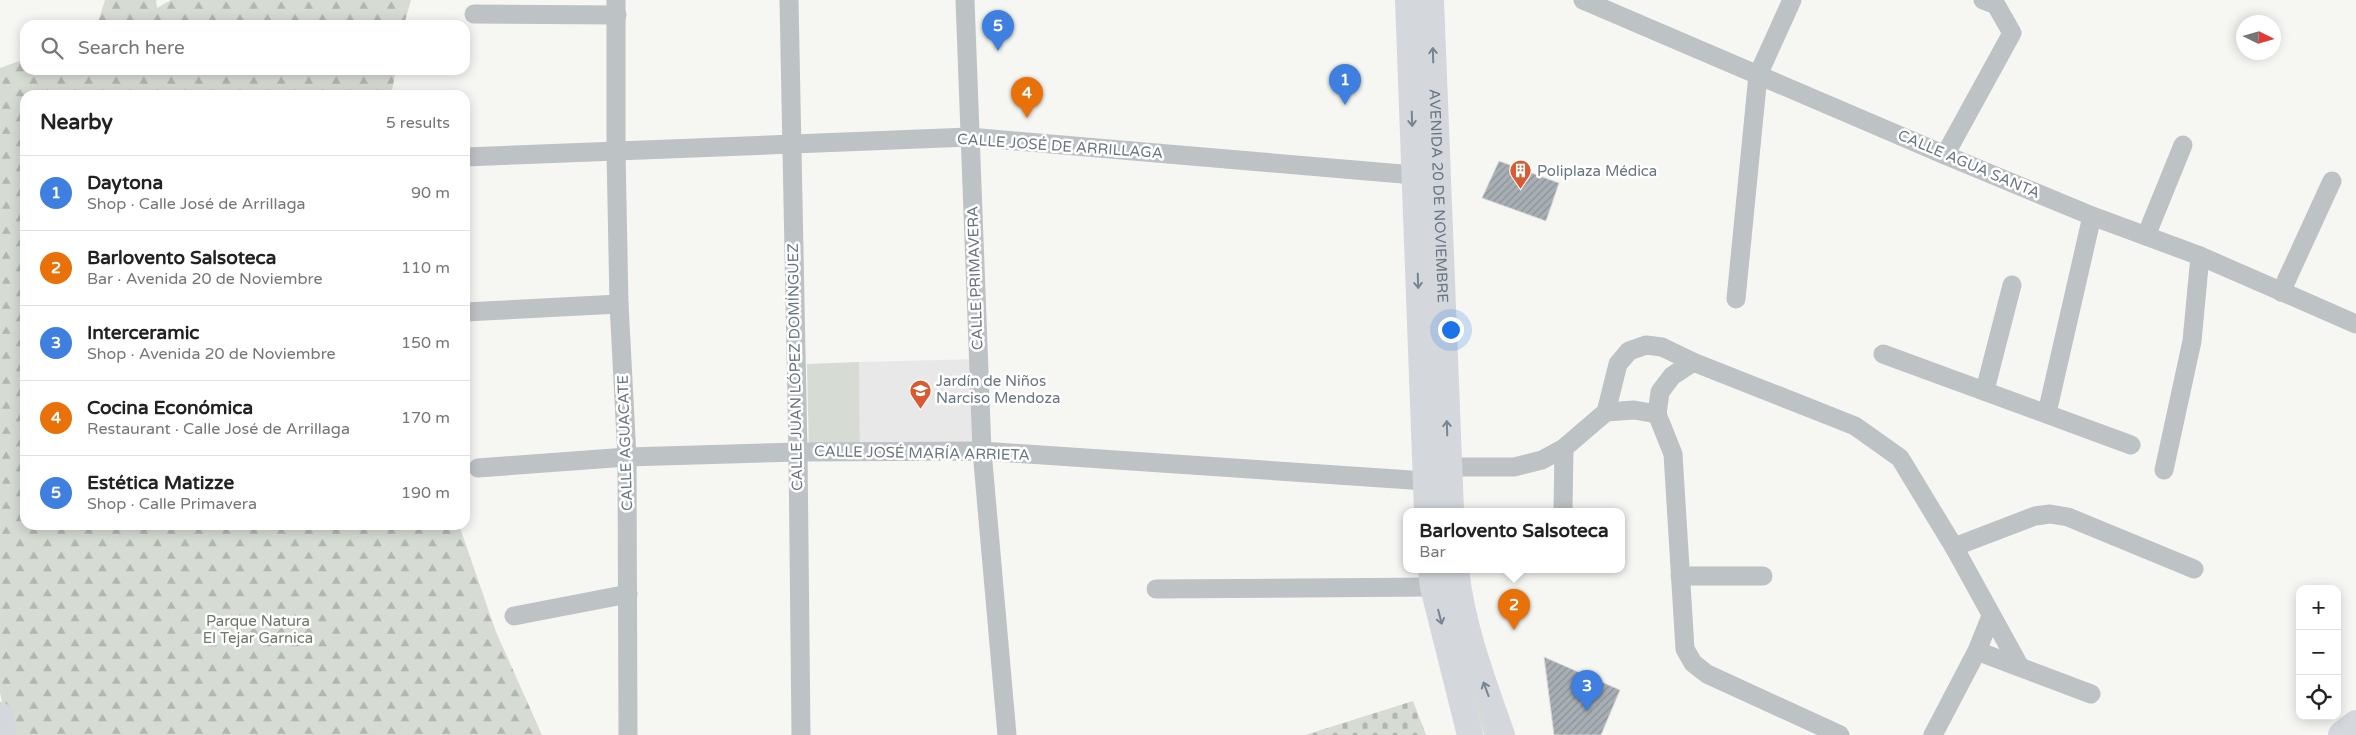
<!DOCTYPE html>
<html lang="en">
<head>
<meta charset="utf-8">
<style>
	body { margin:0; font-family:"Varela Round",sans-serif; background:#f2f2f2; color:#222 }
	.controls { position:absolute; right:15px; bottom:15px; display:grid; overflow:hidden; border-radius:10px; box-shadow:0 2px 12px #0003 }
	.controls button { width:45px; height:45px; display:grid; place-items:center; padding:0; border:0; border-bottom:1px solid #e0e0e0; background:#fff; color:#222; font:25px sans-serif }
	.compass { position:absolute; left:2236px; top:15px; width:45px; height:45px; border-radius:50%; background:#fff; box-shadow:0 2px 12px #0003; rotate:95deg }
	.you { position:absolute; left:1450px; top:329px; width:18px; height:18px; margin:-12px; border:4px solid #fff; border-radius:50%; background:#1a73e8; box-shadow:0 0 0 8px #1a73e833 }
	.badge { display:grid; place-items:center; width:32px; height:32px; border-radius:50%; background:#ea580c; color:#fff; font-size:16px; font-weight:700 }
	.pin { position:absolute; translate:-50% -41px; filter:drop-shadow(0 1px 2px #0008) }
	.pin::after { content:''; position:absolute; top:26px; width:18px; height:15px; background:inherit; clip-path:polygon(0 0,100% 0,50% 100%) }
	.popup { position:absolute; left:1403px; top:508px; width:222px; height:65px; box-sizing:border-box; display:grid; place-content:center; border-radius:10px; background:#fff; filter:drop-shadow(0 1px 4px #0005); font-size:16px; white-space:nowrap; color:#767676 }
	.popup b { font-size:19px; color:#222 }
	.popup::after { content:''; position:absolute; left:50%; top:100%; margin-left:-10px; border:10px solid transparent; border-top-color:#fff }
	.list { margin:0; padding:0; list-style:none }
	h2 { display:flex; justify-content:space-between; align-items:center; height:65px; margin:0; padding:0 20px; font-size:21px }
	h2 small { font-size:16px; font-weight:400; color:#767676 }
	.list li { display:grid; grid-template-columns:32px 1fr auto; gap:15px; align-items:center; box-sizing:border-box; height:75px; padding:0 20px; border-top:1px solid #e0e0e0 }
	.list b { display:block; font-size:19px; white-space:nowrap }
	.list p { margin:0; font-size:16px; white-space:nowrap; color:#767676 }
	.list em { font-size:16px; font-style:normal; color:#767676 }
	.icon { flex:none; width:28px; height:28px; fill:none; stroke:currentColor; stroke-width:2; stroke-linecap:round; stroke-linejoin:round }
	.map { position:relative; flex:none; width:2356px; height:735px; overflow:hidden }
	.search { position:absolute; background:#fff; box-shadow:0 2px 12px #0003; left:20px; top:20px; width:450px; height:55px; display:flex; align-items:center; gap:12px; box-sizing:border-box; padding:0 18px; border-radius:15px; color:#767676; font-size:19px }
	.panel { position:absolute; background:#fff; box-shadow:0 2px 12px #0003; left:20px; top:90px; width:450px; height:440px; border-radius:15px }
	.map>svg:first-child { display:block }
	.built { fill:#e7e8e7 }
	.green { fill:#d6dbd3 }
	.forest { fill:url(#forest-firs) }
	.cemetery { fill:url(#cemetery-stones) }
	.building { fill:url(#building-hatch); stroke:#d8d8d6 }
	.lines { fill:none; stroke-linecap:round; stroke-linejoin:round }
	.minor { stroke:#bdc2c5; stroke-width:19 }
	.secondary { stroke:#d4d8dc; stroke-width:26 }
	.trunk { stroke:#d4d8dc; stroke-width:28 }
	.oneway { stroke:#778590 }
	.labels { text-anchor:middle; stroke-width:5; stroke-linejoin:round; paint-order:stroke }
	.street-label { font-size:15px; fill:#677682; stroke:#fff }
	.poi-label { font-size:15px; fill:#677682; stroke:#fff; text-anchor:start }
	.park-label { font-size:15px; fill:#6a7a66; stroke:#fff }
</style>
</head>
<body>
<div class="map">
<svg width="2356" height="735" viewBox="0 0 2356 735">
	<defs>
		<pattern id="forest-firs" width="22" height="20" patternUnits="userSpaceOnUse" patternTransform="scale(1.25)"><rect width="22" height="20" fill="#d6dbd3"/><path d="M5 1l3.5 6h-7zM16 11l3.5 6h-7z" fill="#b1b6b1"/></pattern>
		<pattern id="cemetery-stones" width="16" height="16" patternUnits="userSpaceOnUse" patternTransform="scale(1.25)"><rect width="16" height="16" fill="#d6dbd3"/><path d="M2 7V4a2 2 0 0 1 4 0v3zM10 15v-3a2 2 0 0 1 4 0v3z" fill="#b1b6b1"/></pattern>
		<pattern id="building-hatch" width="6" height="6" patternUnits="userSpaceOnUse" patternTransform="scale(1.25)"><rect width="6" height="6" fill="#a7afb4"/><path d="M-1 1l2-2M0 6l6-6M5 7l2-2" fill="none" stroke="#8c9398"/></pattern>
	</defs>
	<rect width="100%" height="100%" fill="#f6f6f3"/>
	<path class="built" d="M980 359 983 456H860L859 362Z"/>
	<g class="green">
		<path d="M859 362 860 456 809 457 807 364Z"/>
		<path d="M1447 569 1489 735H1484L1467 678Z"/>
	</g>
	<g class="forest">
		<path d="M105 0H156L157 8 171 0H411L404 25H97Z"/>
		<path d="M25 59V70H396L391 95H25V525H459L496 632 542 735H8L0 692V68Z"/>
	</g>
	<path class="cemetery" d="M1413 701 1426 735H1305Z"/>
	<g class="building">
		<path d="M1499 161 1559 183 1546 221 1482 198Z"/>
		<path d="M1544 657 1620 690 1601 735H1554Z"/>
	</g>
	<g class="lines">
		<g class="minor">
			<path d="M616 0V151L619 304 627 457 628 735"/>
			<path d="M789 0 798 452 801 735"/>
			<path d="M965 0 982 451 1007 735"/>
			<path d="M1583 0 1945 155 2092 216 2200 256 2356 324"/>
			<path d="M474 14 617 15"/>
			<path d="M1945 155 2012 33 1996 5 1983 0"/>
			<path d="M465 157 969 137 1414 175"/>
			<path d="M2146 236 2183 145"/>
			<path d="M2281 292 2332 181"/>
			<path d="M1736 299 1758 75 1792 0"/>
			<path d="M465 312 619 304"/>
			<path d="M1883 354 2131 445"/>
			<path d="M1693 362 1672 376 1660 392 1657 414 1673 454 1685 649 1693 663 1707 674 1840 735"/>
			<path d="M1985 390 2012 285"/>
			<path d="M1606 412 1634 410 1657 414"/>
			<path d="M2047 413 2092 216"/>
			<path d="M1449 467H1514L1542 460 1564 448 1606 412 1618 364 1629 351 1646 345 1662 347 1693 362 1855 426 1900 458 1954 547 2019 665"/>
			<path d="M478 468 627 457 798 452 982 451 1426 481"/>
			<path d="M2164 470 2192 341 2200 256"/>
			<path d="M1563 511 1564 448"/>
			<path d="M1954 547 2035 516 2050 514 2068 517 2194 569"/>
			<path d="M1680 576H1763"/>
			<path d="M1156 589 1433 587"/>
			<path d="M514 616 628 594"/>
			<path d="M1977 651 2091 694"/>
			<path d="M1933 735 1977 651 1991 616"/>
		</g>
		<g class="secondary">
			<path d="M1408 0 1427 511"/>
			<path id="s1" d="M1431 0 1451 511"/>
			<path d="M1431 569 1433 587 1470 735"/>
			<path d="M1456 569C1462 626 1483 681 1502 735"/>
			<path d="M0 715 4 735"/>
		</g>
		<path class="trunk" d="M2342 735 2356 724"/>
	</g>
	<defs><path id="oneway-shaft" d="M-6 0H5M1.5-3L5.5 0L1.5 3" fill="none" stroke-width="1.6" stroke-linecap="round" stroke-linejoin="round" transform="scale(1.25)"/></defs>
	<g class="oneway">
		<use href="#oneway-shaft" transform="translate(1433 55) rotate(-92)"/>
		<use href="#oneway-shaft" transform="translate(1412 119) rotate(88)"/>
		<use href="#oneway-shaft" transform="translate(1418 281) rotate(88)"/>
		<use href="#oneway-shaft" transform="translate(1447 428) rotate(-92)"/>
		<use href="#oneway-shaft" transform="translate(1440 617) rotate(76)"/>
		<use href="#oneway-shaft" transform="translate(1486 689) rotate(-110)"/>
	</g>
	<defs>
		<symbol id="building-pin" viewBox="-11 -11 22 30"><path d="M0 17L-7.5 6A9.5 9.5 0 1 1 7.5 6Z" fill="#d85a32" stroke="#fff"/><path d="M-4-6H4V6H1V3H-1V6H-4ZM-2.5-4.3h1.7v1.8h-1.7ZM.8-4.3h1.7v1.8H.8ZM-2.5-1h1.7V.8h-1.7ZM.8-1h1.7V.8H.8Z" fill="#fff"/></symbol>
		<symbol id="school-pin" viewBox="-11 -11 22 30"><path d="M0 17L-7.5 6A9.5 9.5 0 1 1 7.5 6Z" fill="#d85a32" stroke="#fff"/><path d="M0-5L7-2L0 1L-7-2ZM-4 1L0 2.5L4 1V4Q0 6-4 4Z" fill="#fff"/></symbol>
	</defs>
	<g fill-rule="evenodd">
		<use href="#building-pin" x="1508" y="158" width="25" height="34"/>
		<use href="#school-pin" x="908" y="378" width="25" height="34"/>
	</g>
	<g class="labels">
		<g class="street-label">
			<text transform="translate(1060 146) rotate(4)" y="5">CALLE JOSÉ DE ARRILLAGA</text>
			<text transform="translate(1969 164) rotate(23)" y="5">CALLE AGUA SANTA</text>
			<text dy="5" stroke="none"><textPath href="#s1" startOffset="196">AVENIDA 20 DE NOVIEMBRE</textPath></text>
			<text transform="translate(975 278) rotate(-92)" y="5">CALLE PRIMAVERA</text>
			<text transform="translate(795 367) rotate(-91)" y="5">CALLE JUAN LÓPEZ DOMÍNGUEZ</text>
			<text transform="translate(625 443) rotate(-92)" y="5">CALLE AGUACATE</text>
			<text transform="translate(922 453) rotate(1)" y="5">CALLE JOSÉ MARÍA ARRIETA</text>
		</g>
		<g class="poi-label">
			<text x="1537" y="176">Poliplaza Médica</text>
			<text x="936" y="386">Jardín de Niños<tspan x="936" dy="17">Narciso Mendoza</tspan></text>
		</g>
		<g class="park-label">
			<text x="258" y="626">Parque Natura<tspan x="258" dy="17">El Tejar Garnica</tspan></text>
		</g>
	</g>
</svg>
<div class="controls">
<button>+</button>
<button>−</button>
<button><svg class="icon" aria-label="locate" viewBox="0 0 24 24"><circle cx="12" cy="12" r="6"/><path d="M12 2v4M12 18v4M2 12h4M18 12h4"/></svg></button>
</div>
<svg class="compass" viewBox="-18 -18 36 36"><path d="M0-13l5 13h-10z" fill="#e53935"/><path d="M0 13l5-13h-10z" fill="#767676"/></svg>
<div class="you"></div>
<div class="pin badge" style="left:1345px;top:105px;background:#3f7fe0">1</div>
<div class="pin badge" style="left:1514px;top:630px;background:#e8710a">2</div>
<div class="popup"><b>Barlovento Salsoteca</b>Bar</div>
<div class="pin badge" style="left:1587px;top:711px;background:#3f7fe0">3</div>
<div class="pin badge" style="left:1027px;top:118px;background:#e8710a">4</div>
<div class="pin badge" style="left:998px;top:51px;background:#3f7fe0">5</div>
<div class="search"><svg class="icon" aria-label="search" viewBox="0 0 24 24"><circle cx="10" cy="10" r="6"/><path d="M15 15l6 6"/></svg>Search here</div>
<section class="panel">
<h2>Nearby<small>5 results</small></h2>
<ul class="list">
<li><span class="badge" style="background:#3f7fe0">1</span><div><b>Daytona</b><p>Shop · Calle José de Arrillaga</p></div><em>90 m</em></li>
<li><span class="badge" style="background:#e8710a">2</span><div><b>Barlovento Salsoteca</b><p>Bar · Avenida 20 de Noviembre</p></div><em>110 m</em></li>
<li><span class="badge" style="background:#3f7fe0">3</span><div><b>Interceramic</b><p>Shop · Avenida 20 de Noviembre</p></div><em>150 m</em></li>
<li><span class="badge" style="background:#e8710a">4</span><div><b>Cocina Económica</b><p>Restaurant · Calle José de Arrillaga</p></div><em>170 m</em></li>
<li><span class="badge" style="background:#3f7fe0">5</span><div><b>Estética Matizze</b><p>Shop · Calle Primavera</p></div><em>190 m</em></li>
</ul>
</section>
</div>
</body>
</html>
